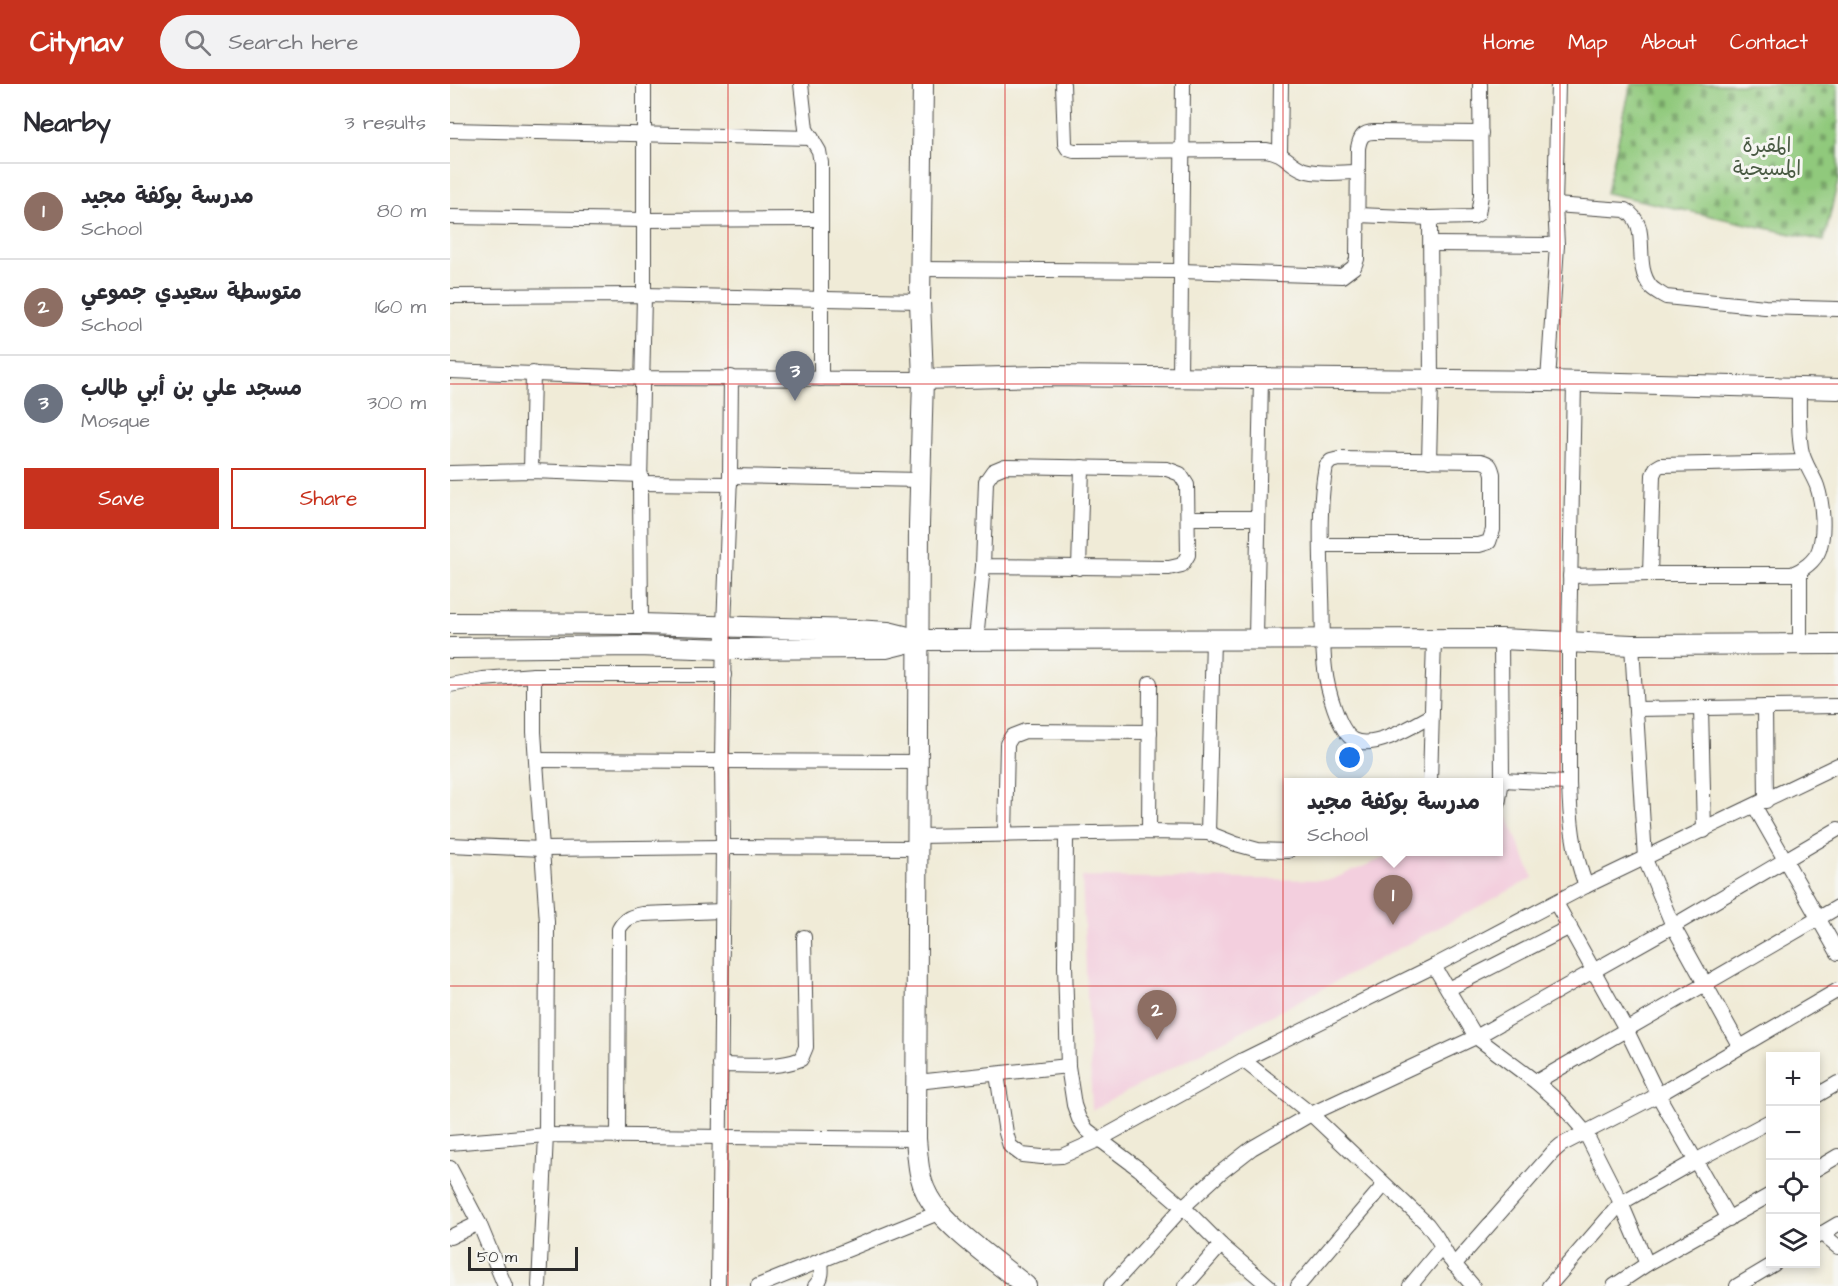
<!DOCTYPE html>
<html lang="en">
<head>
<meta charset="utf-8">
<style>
	body { margin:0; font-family:"Architects Daughter","Playpen Sans Arabic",sans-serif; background:#f2f2f3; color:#2b2b33 }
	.controls { position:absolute; right:18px; bottom:18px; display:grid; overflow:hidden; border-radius:0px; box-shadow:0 3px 9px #0003 }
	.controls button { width:54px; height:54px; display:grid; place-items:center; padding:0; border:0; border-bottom:2px solid #e1e1e2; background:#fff; color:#2b2b33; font:30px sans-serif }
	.scale { position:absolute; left:18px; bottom:15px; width:110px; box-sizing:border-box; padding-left:6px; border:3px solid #2b2b2b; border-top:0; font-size:16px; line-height:21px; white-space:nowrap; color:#2b2b2b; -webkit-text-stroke:4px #f6f6f2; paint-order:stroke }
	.you { position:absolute; left:900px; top:674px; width:21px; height:21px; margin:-15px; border:4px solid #fff; border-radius:50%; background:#1a73e8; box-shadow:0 0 0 9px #1a73e833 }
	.badge { display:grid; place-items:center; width:39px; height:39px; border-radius:50%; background:#c8321e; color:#fff; font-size:20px; font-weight:700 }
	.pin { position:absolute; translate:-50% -50px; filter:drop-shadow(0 2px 3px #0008) }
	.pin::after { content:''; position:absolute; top:32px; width:21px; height:18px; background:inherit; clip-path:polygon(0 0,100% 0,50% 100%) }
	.popup { position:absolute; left:834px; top:694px; width:219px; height:78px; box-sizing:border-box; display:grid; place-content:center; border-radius:0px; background:#fff; filter:drop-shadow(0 2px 4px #0005); font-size:20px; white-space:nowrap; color:#7c7c81 }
	.popup b { font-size:22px; color:#2b2b33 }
	.popup::after { content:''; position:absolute; left:50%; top:100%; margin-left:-12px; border:12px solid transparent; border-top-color:#fff }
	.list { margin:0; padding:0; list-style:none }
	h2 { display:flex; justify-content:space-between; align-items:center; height:78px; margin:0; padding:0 24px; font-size:26px }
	h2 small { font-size:20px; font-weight:400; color:#7c7c81 }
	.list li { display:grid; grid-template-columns:39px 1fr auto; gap:18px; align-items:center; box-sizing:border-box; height:96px; padding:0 24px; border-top:2px solid #e1e1e2 }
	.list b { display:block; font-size:22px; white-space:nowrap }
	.list p { margin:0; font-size:20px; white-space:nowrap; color:#7c7c81 }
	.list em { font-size:20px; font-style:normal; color:#7c7c81 }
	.actions { display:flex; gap:12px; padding:18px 24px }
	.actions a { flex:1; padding:14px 0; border:2px solid #c8321e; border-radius:0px; text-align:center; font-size:21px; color:#c8321e }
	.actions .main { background:#c8321e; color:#fff }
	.icon { flex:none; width:33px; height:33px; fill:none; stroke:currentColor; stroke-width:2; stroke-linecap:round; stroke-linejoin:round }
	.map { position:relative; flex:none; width:1388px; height:1202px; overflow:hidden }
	header { display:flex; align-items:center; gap:36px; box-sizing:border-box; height:84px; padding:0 30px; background:#c8321e; color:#fff }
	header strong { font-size:28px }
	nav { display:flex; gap:33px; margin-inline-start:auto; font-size:21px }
	.search { width:420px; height:54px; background:#f2f2f3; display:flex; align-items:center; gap:15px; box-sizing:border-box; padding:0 21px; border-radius:33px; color:#7c7c81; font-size:22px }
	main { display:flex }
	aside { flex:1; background:#fff }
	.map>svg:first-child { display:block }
	.built { fill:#f3cfde }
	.cemetery { fill:url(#cemetery-stones); stroke:#5e7a54; stroke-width:1.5 }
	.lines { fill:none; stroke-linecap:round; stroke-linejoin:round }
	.street-casing { stroke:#494845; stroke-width:16 }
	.secondary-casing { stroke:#494845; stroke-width:22 }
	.street { stroke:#fff; stroke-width:14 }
	.secondary { stroke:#fff; stroke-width:20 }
	.grid { fill:none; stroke:#d62828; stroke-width:1.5; stroke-opacity:0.55 }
	.labels { text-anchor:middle; stroke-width:6; stroke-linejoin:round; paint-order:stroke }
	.park-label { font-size:20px; fill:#495a43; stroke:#f6f6f2 }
</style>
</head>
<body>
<header>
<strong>Citynav</strong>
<div class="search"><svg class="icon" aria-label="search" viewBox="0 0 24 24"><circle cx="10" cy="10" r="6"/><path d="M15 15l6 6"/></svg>Search here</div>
<nav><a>Home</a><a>Map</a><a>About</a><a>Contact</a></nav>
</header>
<main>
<aside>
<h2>Nearby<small>3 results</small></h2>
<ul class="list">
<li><span class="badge" style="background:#8d6e63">1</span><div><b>مدرسة بوكفة مجيد</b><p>School</p></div><em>80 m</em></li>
<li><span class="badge" style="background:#8d6e63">2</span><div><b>متوسطة سعيدي جموعي</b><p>School</p></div><em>160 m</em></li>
<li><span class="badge" style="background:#6b7280">3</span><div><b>مسجد علي بن أبي طالب</b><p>Mosque</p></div><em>300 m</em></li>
</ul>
<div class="actions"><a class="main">Save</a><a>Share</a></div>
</aside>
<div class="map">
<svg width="1388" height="1202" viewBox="0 0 1388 1202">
	<defs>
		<pattern id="cemetery-stones" width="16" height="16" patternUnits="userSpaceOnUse" patternTransform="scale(1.5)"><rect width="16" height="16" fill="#90c97c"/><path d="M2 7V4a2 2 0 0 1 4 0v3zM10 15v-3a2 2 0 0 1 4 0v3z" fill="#76a366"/></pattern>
	</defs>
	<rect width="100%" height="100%" fill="#f6f6f2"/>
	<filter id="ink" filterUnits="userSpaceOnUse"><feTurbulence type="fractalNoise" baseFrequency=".0167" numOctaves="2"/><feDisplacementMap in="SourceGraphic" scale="12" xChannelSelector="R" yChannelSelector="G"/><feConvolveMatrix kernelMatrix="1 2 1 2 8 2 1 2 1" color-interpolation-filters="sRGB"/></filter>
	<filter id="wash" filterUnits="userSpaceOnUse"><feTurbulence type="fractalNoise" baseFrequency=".008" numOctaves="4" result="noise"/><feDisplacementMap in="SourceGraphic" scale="24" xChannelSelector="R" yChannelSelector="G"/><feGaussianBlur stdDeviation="1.35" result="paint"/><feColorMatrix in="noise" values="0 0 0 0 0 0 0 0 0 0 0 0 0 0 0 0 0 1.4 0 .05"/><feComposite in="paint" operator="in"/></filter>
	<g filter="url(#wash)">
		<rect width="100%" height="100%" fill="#f0ebd7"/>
		<path class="built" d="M1054 724 1083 794 642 1026 632 793 880 796 949 768H1048V727Z"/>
		<path class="cemetery" d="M1181 0H1388V97L1374 157 1156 109Z"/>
	</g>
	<g filter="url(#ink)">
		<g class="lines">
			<defs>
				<g id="street">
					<path d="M351 0 356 45 369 67 371 79V295"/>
					<path d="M613 0 615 60 618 65 624 67 816 66C836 69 838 80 854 86 870 91 891 88 907 88"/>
					<path d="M0 46 362 54"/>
					<path d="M830 69 831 0"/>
					<path d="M1105 121 1175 126C1203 141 1181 179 1201 203 1205 207 1211 210 1216 213L1315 223 1388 225"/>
					<path d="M908 131 980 134 981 297 979 377"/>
					<path d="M0 133 194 136 371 135"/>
					<path d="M980 134 1023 133 1028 130 1031 111 1030 0"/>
					<path d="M981 160 1107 161"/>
					<path d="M470 185 730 187 892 192 904 183 907 175 908 64C910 53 913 48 924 48L1031 49"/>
					<path d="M0 212 194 211 470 217"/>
					<path d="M0 287 191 294 473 295"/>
					<path d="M730 293 733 0"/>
					<path d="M1098 297 1107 161 1105 121 1108 0"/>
					<path d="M81 387 83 289"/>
					<path d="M0 389 81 387 191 391"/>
					<path d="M280 392 470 396"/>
					<path d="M190 399 280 400"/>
					<path d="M738 434H807"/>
					<path d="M871 461H1029L1039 458 1043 446V390C1041 382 1040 379 1031 377L889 375 881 377 876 382C868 424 871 469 872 511 873 535 872 561 875 585 877 603 888 647 904 656 924 666 963 642 981 632"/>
					<path d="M629 484 632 383"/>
					<path d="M1350 487V559"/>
					<path d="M1200 490 1203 391 1206 384 1211 381 1354 378"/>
					<path d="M1120 492 1200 490H1342C1353 486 1365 477 1369 466 1375 448 1373 420 1367 402 1362 389 1353 378 1351 364 1348 345 1349 324 1349 304"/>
					<path d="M191 540 190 399 194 211V0"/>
					<path d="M806 554 811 294"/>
					<path d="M526 556 533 482 536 397 543 387 555 382 717 385 730 390 737 401 738 471 732 481 719 484 533 482"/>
					<path d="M1182 561 1195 775 1223 842 1290 963"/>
					<path d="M84 591V648L97 838 96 1051 89 1202"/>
					<path d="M0 601 33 595 84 591H274"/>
					<path d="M1315 623 1316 717"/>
					<path d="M1251 624 1254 747"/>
					<path d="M1186 625 1388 622"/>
					<path d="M86 676 468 678"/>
					<path d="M1052 696 1119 699C1120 735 1123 768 1136 802"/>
					<path d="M980 698 984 555"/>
					<path d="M1119 699V559L1124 299"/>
					<path d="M1048 721 1052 696 1051 555"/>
					<path d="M1305 723 1388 869"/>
					<path d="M699 748 700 599"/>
					<path d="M758 749 763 555"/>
					<path d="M555 751 557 660 562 652 575 647 700 648"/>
					<path d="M616 751 615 881 618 982 624 1021 629 1035 637 1046 689 1085 733 1123 771 1161 819 1202"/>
					<path d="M467 752 699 748 758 749 786 760 808 766 838 767"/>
					<path d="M0 761 93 765 273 763 467 764"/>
					<path d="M1106 819 1177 947 1208 1011 1279 1135"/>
					<path d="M984 882 1026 953 1086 998 1111 1020 1135 1048 1171 1119 1197 1180"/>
					<path d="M998 905 1120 843"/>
					<path d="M793 976 861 1030 977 1140 986 1152 998 1173 1023 1202"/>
					<path d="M270 981C295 981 327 985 351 975L356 963 354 853"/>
					<path d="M547 990 556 1049 560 1062 572 1071 592 1073 612 1072 650 1055 793 976 984 882 1136 802 1388 681"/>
					<path d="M467 998 618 982"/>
					<path d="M1086 998 1388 823"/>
					<path d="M1366 1012 1388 999"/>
					<path d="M168 1053 169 845C175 834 182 832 193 830L272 827"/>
					<path d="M0 1059 96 1051 466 1055"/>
					<path d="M0 1084 29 1139 55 1202"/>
					<path d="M1366 1085 1388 1072"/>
					<path d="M1371 1149 1388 1163"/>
					<path d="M0 1153 29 1139"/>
					<path d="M1366 1153 1388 1140"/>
					<path d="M1004 1181 1103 1068 1111 1061 1208 1011 1388 906"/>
					<path d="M268 1202 273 763 272 677 274 542 280 392 281 293"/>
					<path d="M308 1202 488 1129"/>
					<path d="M365 1202C373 1195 372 1186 371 1176"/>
					<path d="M661 1202 733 1123 770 1089 802 1064 861 1030 1026 953 1223 842 1388 745"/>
					<path d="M735 1202 771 1161"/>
					<path d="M848 1202 934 1101"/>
					<path d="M960 1202 992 1163"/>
					<path d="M1099 1202 1171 1119 1247 1076 1320 1037"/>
					<path d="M1164 1202 1197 1180 1320 1111"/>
					<path d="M1287 1202 1324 1180"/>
				</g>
				<g id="secondary">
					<path d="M473 0 470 217 473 295 469 441 466 1055C468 1074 468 1093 477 1110 491 1140 548 1179 576 1202"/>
					<path d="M473 295 594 292 1098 297 1388 305"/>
					<path d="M0 539 191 540 405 546 438 548 466 555"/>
					<path d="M0 564 187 562 275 565 436 564 468 556 1051 555 1182 561 1388 560"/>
				</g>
			</defs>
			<use href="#street" class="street-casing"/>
			<use href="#secondary" class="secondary-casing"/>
			<use href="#street" class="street"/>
			<use href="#secondary" class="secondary"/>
		</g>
	</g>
	<path class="grid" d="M278 0V1202M555 0V1202M833 0V1202M1110 0V1202M0 300H1388M0 601H1388M0 902H1388"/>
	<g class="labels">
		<g class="park-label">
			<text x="1317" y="68">المقبرة<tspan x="1317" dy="23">المسيحية</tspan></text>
		</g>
	</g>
</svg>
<div class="controls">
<button>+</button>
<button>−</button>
<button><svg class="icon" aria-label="locate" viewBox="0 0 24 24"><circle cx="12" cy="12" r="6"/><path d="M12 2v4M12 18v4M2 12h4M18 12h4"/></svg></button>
<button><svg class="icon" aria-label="layers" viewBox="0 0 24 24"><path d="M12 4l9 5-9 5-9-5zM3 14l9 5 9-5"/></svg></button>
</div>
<div class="scale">50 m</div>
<div class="you"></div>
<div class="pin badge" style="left:943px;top:841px;background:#8d6e63">1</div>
<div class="popup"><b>مدرسة بوكفة مجيد</b>School</div>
<div class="pin badge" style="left:707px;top:956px;background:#8d6e63">2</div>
<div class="pin badge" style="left:345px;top:317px;background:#6b7280">3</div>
</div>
</main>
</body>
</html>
